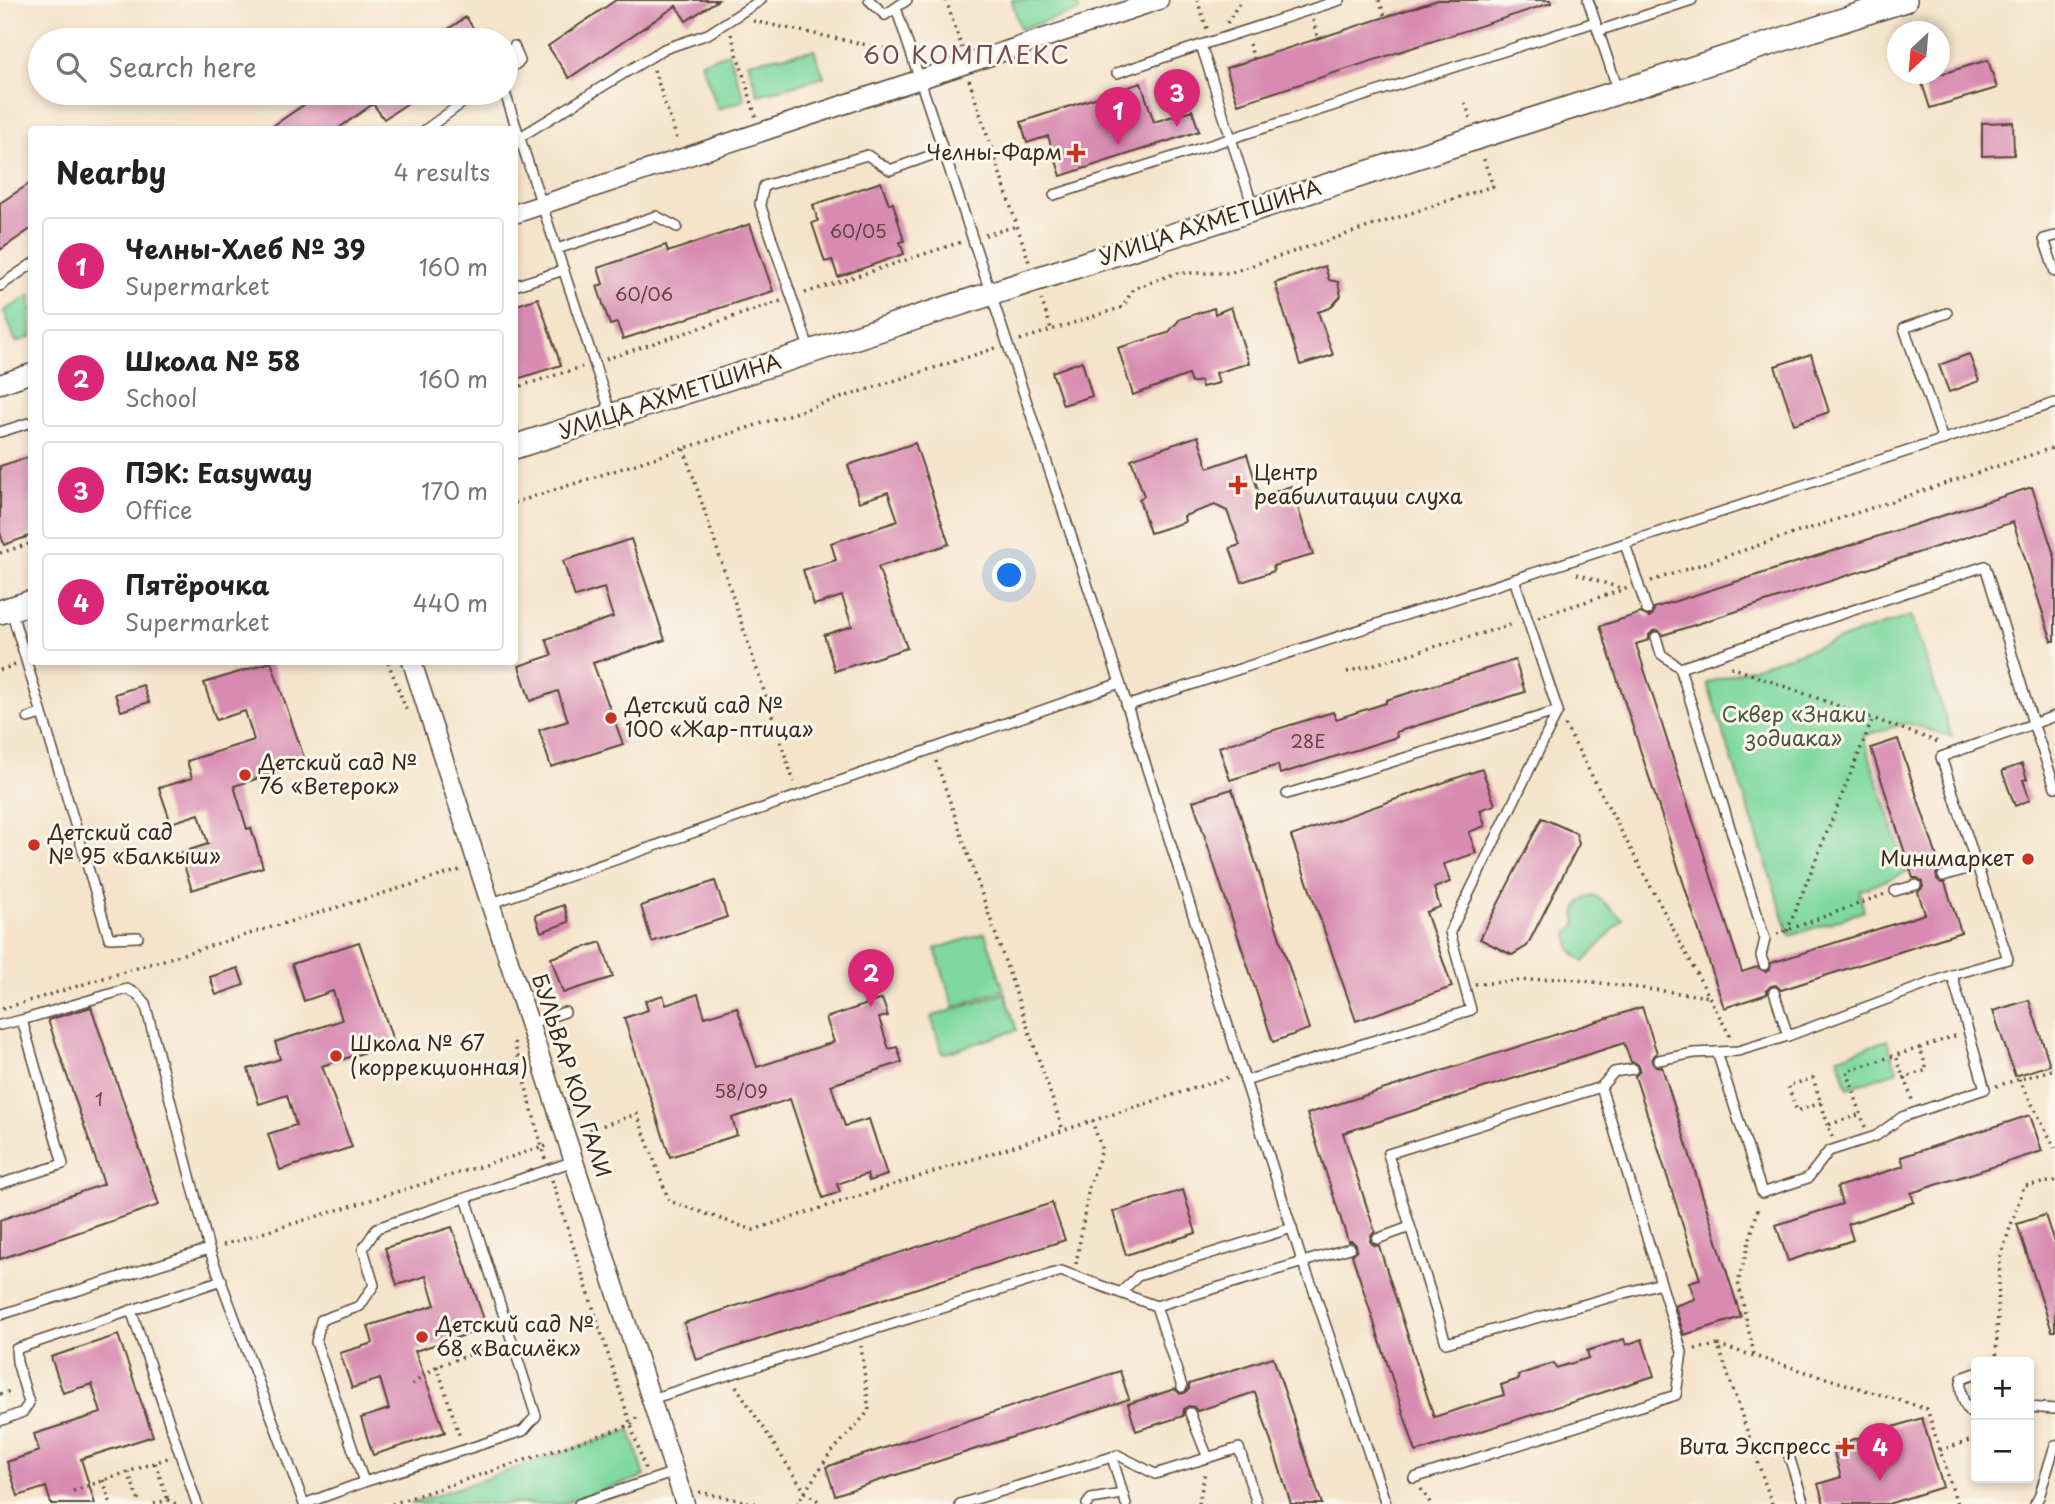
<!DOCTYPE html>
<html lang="en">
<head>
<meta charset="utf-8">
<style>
	body { margin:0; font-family:"Playpen Sans",sans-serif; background:#f2f2f2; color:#222 }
	.controls { position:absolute; right:21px; bottom:21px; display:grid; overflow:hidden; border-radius:7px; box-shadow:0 4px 10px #0003 }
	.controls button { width:63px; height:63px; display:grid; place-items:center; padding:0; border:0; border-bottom:2px solid #e0e0e0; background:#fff; color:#222; font:35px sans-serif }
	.compass { position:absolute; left:1887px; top:21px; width:63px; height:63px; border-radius:50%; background:#fff; box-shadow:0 4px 10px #0003; rotate:206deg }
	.you { position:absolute; left:1010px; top:576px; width:24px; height:24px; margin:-18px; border:5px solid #fff; border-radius:50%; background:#1a73e8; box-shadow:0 0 0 10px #1a73e833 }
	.badge { display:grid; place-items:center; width:46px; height:46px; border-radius:50%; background:#db2777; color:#fff; font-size:23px; font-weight:700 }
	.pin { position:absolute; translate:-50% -58px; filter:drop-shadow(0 2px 4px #0008) }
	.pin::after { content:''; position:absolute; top:37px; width:24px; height:21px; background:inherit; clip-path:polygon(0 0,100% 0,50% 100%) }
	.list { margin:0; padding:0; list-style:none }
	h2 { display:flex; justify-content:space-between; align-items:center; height:91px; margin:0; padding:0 28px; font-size:30px }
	h2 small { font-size:23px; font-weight:400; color:#767676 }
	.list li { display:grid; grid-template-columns:46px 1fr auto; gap:21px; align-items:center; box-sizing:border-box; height:98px; margin:0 14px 14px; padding:0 14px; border:2px solid #e0e0e0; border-radius:7px }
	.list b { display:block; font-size:26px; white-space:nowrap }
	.list p { margin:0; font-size:23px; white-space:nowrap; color:#767676 }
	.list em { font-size:23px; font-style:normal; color:#767676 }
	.icon { flex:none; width:38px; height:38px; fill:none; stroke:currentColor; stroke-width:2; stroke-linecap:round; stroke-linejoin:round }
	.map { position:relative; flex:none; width:2055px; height:1504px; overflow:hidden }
	.search { position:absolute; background:#fff; box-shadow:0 4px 10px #0003; left:28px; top:28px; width:490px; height:77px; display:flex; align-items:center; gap:18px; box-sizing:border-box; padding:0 24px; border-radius:38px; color:#767676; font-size:26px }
	.panel { position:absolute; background:#fff; box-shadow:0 4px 10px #0003; left:28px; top:126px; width:490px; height:539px; border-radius:7px }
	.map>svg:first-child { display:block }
	.green { fill:#7ed89f; stroke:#5c815e; stroke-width:2 }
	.building { fill:#d88bb1 }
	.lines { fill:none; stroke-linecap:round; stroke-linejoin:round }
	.lane-casing { stroke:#574638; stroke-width:12 }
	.street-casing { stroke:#574638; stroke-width:21 }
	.secondary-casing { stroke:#574638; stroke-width:26 }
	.path { stroke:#574638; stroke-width:3.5; stroke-dasharray:2 5; stroke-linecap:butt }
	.lane { stroke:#fff; stroke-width:9 }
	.street { stroke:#fff; stroke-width:18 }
	.secondary { stroke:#fff; stroke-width:23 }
	.poi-dot { fill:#c8321e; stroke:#fbf7ec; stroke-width:2.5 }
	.labels { text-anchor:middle; stroke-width:6; stroke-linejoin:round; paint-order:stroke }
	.number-label { font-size:18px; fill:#624243 }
	.poi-label { font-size:21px; fill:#3b2a1e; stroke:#fbf7ec; text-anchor:start }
	.street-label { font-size:21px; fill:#3b2a1e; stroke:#fbf7ec }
	.park-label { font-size:21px; fill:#4c563e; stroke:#fbf7ec }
	.quarter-label { font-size:24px; letter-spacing:2px; fill:#724c51; stroke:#fbf7ec }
</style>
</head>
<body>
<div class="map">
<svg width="2055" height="1504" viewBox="0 0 2055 1504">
	<rect width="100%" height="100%" fill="#fbf7ec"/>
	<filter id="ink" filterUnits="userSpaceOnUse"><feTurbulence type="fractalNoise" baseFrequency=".0143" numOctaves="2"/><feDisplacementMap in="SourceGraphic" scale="14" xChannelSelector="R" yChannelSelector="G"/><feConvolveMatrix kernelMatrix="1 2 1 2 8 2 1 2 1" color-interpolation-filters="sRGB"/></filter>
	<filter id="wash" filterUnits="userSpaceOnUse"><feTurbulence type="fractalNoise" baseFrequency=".00686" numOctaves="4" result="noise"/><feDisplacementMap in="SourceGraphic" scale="28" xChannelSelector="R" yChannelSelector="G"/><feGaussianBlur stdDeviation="1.57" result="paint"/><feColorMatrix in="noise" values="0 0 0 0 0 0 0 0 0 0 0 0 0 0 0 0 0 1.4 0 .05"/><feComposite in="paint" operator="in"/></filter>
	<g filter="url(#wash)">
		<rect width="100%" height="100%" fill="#f5e3ca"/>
		<g class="green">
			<path d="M1012 0H1076L1079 11 1020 29Z"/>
			<path d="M814 50 824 77 758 95 748 62Z"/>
			<path d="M728 53 745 100 718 109 701 62Z"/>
			<path d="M31 295V337L16 342 4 311Z"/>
			<path d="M1911 616 1952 737 1907 723 1863 736 1907 872 1859 891 1864 911 1790 936 1707 683Z"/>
			<path d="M1593 895C1606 901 1611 911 1623 919L1584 962 1570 949 1568 934 1577 923C1572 908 1580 900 1593 895Z"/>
			<path d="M985 933 1004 990 954 1007 935 949Z"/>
			<path d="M1005 993 1017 1030 943 1054 931 1017Z"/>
			<path d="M1887 1040 1897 1071 1848 1088 1838 1057Z"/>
			<path d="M630 1430 645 1476 561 1504H410Z"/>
		</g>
		<g id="blocks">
			<g class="building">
				<path d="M616 0H718L686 21 676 6 569 78 548 46Z"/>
				<path d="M1438 0H1551V3L1238 104 1226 68Z"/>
				<path d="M466 17 481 40H432Z"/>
				<path d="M1988 60 1997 88 1930 108 1921 80Z"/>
				<path d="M1141 83 1154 122 1192 110 1199 131 1061 176 1048 136 1027 143 1021 122Z"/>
				<path d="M321 93H423L384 119 373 104 336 130H267Z"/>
				<path d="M2013 122 2014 155 1982 156V123Z"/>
				<path d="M32 182V228L0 250V203Z"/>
				<path d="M881 182 889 204 893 203 904 241 900 242 904 254 838 277 832 260 825 262 812 223 818 221 813 205Z"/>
				<path d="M750 224 773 291 623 339 617 323 610 325 597 286 603 284 598 268 666 245 668 252Z"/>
				<path d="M1325 266 1329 280 1338 282 1341 296 1330 308 1318 312 1333 355 1300 365 1275 283Z"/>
				<path d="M538 298 561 365 514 380V306Z"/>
				<path d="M1231 307 1249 363 1216 373 1219 383 1202 387 1200 381 1191 383 1188 375 1133 395 1118 348 1168 333 1180 319 1214 308 1215 314Z"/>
				<path d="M1811 354 1829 412 1794 424 1775 366Z"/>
				<path d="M1969 354 1979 381 1949 392 1939 365Z"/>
				<path d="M1082 361 1092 396 1063 405 1052 372Z"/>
				<path d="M1198 436 1208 468 1247 454 1260 497 1291 486 1313 555 1273 566 1274 571 1242 582 1230 548 1240 545 1227 511 1215 505 1184 516 1185 522 1150 533 1139 499 1144 496 1131 459Z"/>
				<path d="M915 443 949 544 878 567 907 648 835 671 824 635 852 626 842 596 814 605 803 570 836 560 831 543 898 521 888 492 859 502 848 465Z"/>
				<path d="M32 456V535L4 545 0 532V466Z"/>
				<path d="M2032 487 2055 558V641H2052L2013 522 1663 635 1658 630 1653 631 1649 635V640L1636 644 1742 972 1757 967 1766 972 1770 969 1771 963 1925 914 1918 892 1923 887 1922 882 1918 878H1913L1871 748 1898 739 1941 869 1936 874 1937 879 1941 883H1945L1961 932 1781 990 1776 985 1771 986 1767 990V994L1724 1008 1600 626 1641 613 1649 617 1653 614 1654 608Z"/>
				<path d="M631 539 665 640 593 663 623 744 551 767 539 730 568 721 558 691 530 701 519 666 552 655 546 639 613 617 604 588 575 597 563 561Z"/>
				<path d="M1515 660 1525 692 1396 732 1397 737 1280 774 1278 765 1230 780 1219 747 1333 712 1336 719 1386 703V700Z"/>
				<path d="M271 662 306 763 234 786 247 829 251 828 263 867 192 890 180 853 208 844 199 814 171 823 159 788 192 778 187 761 254 740 245 711 216 720 204 683Z"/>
				<path d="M143 685 149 702 121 711 115 694Z"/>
				<path d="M2022 764 2027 779 2023 780 2030 800 2015 806 2002 771Z"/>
				<path d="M1482 769 1495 805 1480 810 1485 826 1469 832 1476 853 1444 864 1450 882 1434 888 1440 907 1426 912 1452 987 1356 1021 1291 836Z"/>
				<path d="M1232 789 1309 1029 1273 1042 1193 801Z"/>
				<path d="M1542 818 1576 833 1579 844 1527 946 1512 955 1480 939Z"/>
				<path d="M715 881 727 917 652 942 641 906Z"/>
				<path d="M564 905 569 922 541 932 535 915Z"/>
				<path d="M359 942 394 1043 322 1066 352 1147 280 1170 268 1134 296 1125 287 1095 259 1104 248 1069 280 1059 275 1042 342 1020 333 991 304 1001 292 964Z"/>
				<path d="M601 942 613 977 563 993 551 958Z"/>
				<path d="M238 968 244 985 216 995 210 977Z"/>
				<path d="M698 994 705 1017 737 1007 757 1067 834 1042 826 1018 882 999 888 1016 879 1018 889 1049 897 1047 902 1062 831 1085 845 1126 869 1119 887 1175 869 1181 867 1174 837 1184 840 1192 823 1198 790 1099 732 1118 737 1135 670 1157 624 1018 648 1010 645 1001 663 995 666 1005Z"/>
				<path d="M2029 1000 2050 1065 2015 1076 1993 1011Z"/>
				<path d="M91 1007 159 1205 0 1259V1220L104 1184 48 1020Z"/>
				<path d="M1642 1007 1657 1053 1653 1057 1652 1062 1656 1066 1662 1067 1741 1317 1684 1335 1675 1306 1695 1299 1689 1282 1700 1279 1635 1076 1639 1072 1640 1067 1636 1063 1631 1062 1624 1043 1343 1133 1375 1232 1371 1235 1370 1241 1373 1245 1379 1246 1434 1417 1504 1395 1501 1385 1519 1379 1518 1375 1554 1363 1556 1368 1589 1358 1587 1351 1624 1339 1626 1345 1642 1339 1654 1376 1416 1452 1352 1255 1357 1250 1356 1245 1352 1241H1348L1307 1114Z"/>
				<path d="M2030 1115 2042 1151 1911 1193 1914 1202 1848 1224 1853 1240 1788 1261 1776 1225 1842 1204 1837 1187 1904 1166 1901 1157Z"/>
				<path d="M1183 1190 1196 1233 1126 1255 1113 1212Z"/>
				<path d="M1052 1203 1065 1240 696 1360 684 1323Z"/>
				<path d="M2045 1215 2055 1245V1331H2052L2017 1224Z"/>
				<path d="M452 1227 487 1328 415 1351 445 1432 373 1455 361 1418 389 1409 380 1379 352 1388 340 1353 373 1343 368 1326 435 1305 426 1276 397 1285 385 1248Z"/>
				<path d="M118 1335 153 1436 81 1459 95 1504H51L46 1487 18 1496 7 1462 39 1451 34 1434 101 1413 92 1384 63 1393 51 1357Z"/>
				<path d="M1273 1357 1322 1504H1291L1255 1392 1197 1411 1194 1407 1188 1406 1184 1409 1183 1416 1136 1431 1128 1404 1175 1389 1180 1394 1185 1393 1189 1389V1384Z"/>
				<path d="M1120 1371 1129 1399 835 1495 826 1467Z"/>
				<path d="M1922 1418 1943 1487 1888 1504H1824L1818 1484 1841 1477 1832 1446Z"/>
			</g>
		</g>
	</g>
	<g filter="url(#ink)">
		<use href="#blocks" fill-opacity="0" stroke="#574638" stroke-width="2"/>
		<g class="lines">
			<defs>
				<g id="lane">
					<path d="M869 0 885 15 907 0"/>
					<path d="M1588 0 1618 90"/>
					<path d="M896 8 1120 683 1302 1261 1313 1288 1386 1504"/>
					<path d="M1598 31 1692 0"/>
					<path d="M506 72 520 61 514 46"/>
					<path d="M1117 73 1201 45"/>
					<path d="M505 93 611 414"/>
					<path d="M425 130 476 93"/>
					<path d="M520 137 664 49 708 34 761 0"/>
					<path d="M1054 195 1595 22"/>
					<path d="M1253 207 1201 45 1340 0"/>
					<path d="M2055 236 2044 239 2055 272"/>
					<path d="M557 249 656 216 677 227"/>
					<path d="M0 286 32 264"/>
					<path d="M514 286 564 270"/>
					<path d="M810 351 760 204 764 186 867 155 890 170 943 151"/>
					<path d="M0 432 32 422"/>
					<path d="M1943 440 1904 328 1947 313"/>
					<path d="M1625 544 1647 610"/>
					<path d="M11 610 109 938 138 937"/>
					<path d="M1656 637 1661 654 1680 668"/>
					<path d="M1126 706 2055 403"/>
					<path d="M28 718 41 714"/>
					<path d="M1287 794 1558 711"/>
					<path d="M1943 876 1977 866"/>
					<path d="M1895 891 1916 885"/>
					<path d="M492 903 1120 683"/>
					<path d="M1764 965 1761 956 1765 939 1680 668 1985 566 2033 723 2055 787"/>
					<path d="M1774 992 1788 1036"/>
					<path d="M22 1020 127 989 137 994 145 1003 209 1249 304 1504"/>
					<path d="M531 1023 565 1012"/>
					<path d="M0 1025 22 1020 63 1164 0 1184"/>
					<path d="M1717 1052 1762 1193 1808 1178 1829 1151 1876 1136 1902 1117 1985 1089 1952 975"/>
					<path d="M1659 1060 1694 1053 1738 1051 1788 1036 1952 975 2008 959 1941 757 2055 716"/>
					<path d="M1633 1069 1614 1072 1601 1087 1388 1154 1446 1343 1661 1283"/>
					<path d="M1245 1081 1471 1010 1450 932 1558 711 1514 579"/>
					<path d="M466 1198 536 1416 523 1431 364 1482 316 1342 321 1320 360 1306 374 1285 363 1249 377 1228 574 1161"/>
					<path d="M1377 1239 1410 1227"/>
					<path d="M1120 1293 1138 1276 1292 1228"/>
					<path d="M1156 1306 1182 1387"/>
					<path d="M131 1310 197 1504"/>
					<path d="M0 1315 209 1249"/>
					<path d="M1976 1373 1962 1378C1958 1390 1965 1412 1976 1417"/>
					<path d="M651 1399 1061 1271 1156 1306 1350 1248"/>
					<path d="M2029 1407 2055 1409"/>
					<path d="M1190 1413 1208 1458"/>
					<path d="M0 1421 23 1412 29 1403 17 1362 16 1349 222 1280"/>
					<path d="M1788 1453 1804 1504"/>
					<path d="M1112 1457 1126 1504"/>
					<path d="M1414 1478 1676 1395 1682 1352 1601 1087"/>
					<path d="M304 1504 364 1482"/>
					<path d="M579 1504 675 1472"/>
					<path d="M960 1504 1118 1455 1155 1474 1239 1448 1257 1504"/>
					<path d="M1087 1504 1091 1499 1123 1494"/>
					<path d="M2035 1504 2039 1497 2055 1445"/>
				</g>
				<g id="street">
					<path d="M514 214 1159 0"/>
					<path d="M0 384 32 373"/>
					<path d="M412 662 685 1504"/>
				</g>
				<g id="secondary">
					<path d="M514 447 1905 0"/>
					<path d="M0 612 32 602"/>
				</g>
			</defs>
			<use href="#lane" class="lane-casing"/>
			<use href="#street" class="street-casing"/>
			<use href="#secondary" class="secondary-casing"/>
			<g class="path">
				<path d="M946 0 962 48"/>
				<path d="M1197 0 1207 29"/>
				<path d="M1379 0 1385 17"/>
				<path d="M1313 20 1318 38"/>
				<path d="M753 21 896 51"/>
				<path d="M1227 23 1241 0"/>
				<path d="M731 34 756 117"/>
				<path d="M1249 44 1254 59"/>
				<path d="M654 70 678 142"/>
				<path d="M969 80 1029 262"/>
				<path d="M1465 103 1471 119"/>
				<path d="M985 235 1017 226"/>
				<path d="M805 293 961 242"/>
				<path d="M1041 299 1051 328"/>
				<path d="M1020 340 1123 307 1133 289 1176 273H1229L1493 186 1483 157"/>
				<path d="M606 359 781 301"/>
				<path d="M514 388 582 367"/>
				<path d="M684 449 794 782"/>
				<path d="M514 503 996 348"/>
				<path d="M0 553 32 543"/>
				<path d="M1577 574 1623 589"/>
				<path d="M1651 581 2055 447"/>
				<path d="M1538 617 1628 588"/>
				<path d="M388 662 407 712"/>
				<path d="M1731 667 1941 743"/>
				<path d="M0 670 15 665"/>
				<path d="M1347 672 1514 624"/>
				<path d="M1565 725 1732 1040"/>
				<path d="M936 761 1063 1130"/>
				<path d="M1787 931 1873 718"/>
				<path d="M1777 934 1885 894"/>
				<path d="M1475 984 1562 978 1710 997"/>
				<path d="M2 1009 460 870"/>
				<path d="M514 1042 545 1159"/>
				<path d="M1920 1048 1958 1035"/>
				<path d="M1905 1077 1903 1078 1896 1055 1920 1048 1927 1070 1905 1077 1912 1100"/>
				<path d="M2019 1079 2055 1148"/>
				<path d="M1996 1086 2055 1069"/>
				<path d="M1821 1103 1797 1111 1788 1086 1813 1078 1828 1125"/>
				<path d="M1865 1127 1847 1071 1896 1055"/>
				<path d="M583 1132 637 1114 669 1201 753 1230 1232 1076"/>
				<path d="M1832 1137 1828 1125 1861 1114"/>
				<path d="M552 1180 645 1469"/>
				<path d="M223 1245 550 1145"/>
				<path d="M1076 1264 1089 1187 1102 1150 1092 1121"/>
				<path d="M1718 1345 1927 1409 1957 1504"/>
				<path d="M1695 1349 1718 1345 1772 1504"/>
				<path d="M1754 1354 1738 1282 1759 1206"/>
				<path d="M1996 1362 2000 1258 2024 1186 2055 1181"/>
				<path d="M437 1366 460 1437"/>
				<path d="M412 1384 437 1366 500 1344"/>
				<path d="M736 1386 805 1492 823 1504"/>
				<path d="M0 1394 12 1391"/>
				<path d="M1940 1450 1976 1439"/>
				<path d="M155 1463 168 1500"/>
				<path d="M128 1472 140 1504"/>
				<path d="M103 1480 111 1504"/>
				<path d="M1421 1489 1431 1504"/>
				<path d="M73 1491 168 1458"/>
				<path d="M699 1492 758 1504"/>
				<path d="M154 1504 168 1500 176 1504"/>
				<path d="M392 1504 631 1425 637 1417"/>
				<path d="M797 1504 829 1455 869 1411 861 1346"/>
				<path d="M1199 1504 1205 1472"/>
			</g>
			<use href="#lane" class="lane"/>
			<use href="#street" class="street"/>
			<use href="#secondary" class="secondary"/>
		</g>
	</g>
	<g class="poi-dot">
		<path d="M1072.5 142.5h7v7h7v7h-7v7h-7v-7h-7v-7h7z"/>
		<path d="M1234.5 474.5h7v7h7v7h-7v7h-7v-7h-7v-7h7z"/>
		<circle cx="611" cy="718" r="7"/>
		<circle cx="245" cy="775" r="7"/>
		<circle cx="34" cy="845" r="7"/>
		<circle cx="2028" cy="859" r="7"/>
		<circle cx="336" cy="1056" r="7"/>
		<circle cx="422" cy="1337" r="7"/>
		<path d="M1841.5 1436.5h7v7h7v7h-7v7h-7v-7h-7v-7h7z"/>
	</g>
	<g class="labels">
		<g class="number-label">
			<text x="858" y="238">60/05</text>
			<text x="644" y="301">60/06</text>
			<text x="1308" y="748">28Е</text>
			<text x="741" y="1098">58/09</text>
			<text x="99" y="1106">1</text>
		</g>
		<g class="poi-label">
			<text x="1062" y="160" text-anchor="end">Челны-Фарм</text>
			<text x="1254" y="480">Центр<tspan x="1254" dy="24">реабилитации слуха</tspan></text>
			<text x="625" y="713">Детский сад №<tspan x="625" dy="24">100 «Жар-птица»</tspan></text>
			<text x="259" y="770">Детский сад №<tspan x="259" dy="24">76 «Ветерок»</tspan></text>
			<text x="48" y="840">Детский сад<tspan x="48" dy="24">№ 95 «Балкыш»</tspan></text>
			<text x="2014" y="866" text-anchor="end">Минимаркет</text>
			<text x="350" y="1051">Школа № 67<tspan x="350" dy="24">(коррекционная)</tspan></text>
			<text x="436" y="1332">Детский сад №<tspan x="436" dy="24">68 «Василёк»</tspan></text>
			<text x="1831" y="1454" text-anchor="end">Вита Экспресс</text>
		</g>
		<g class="street-label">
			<text transform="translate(1210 223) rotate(-18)" y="7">УЛИЦА АХМЕТШИНА</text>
			<text transform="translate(670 397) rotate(-18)" y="7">УЛИЦА АХМЕТШИНА</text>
			<text transform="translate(571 1076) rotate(72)" y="7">БУЛЬВАР КОЛ ГАЛИ</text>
		</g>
		<g class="park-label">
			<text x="1794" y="722">Сквер «Знаки<tspan x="1794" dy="24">зодиака»</tspan></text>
		</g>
		<g class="quarter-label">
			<text x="967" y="64">60 КОМПЛЕКС</text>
		</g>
	</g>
</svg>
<div class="controls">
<button>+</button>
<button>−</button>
</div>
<svg class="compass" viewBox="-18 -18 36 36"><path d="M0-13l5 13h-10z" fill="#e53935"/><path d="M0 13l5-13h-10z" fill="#767676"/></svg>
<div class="you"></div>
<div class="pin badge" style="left:1118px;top:145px">1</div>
<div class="pin badge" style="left:871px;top:1007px">2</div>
<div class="pin badge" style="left:1177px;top:127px">3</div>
<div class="pin badge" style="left:1880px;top:1481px">4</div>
<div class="search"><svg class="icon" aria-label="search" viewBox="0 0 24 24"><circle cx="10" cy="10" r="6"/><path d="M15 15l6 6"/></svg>Search here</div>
<section class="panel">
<h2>Nearby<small>4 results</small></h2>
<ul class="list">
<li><span class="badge">1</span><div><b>Челны-Хлеб № 39</b><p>Supermarket</p></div><em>160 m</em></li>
<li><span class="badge">2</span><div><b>Школа № 58</b><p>School</p></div><em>160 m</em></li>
<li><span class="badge">3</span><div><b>ПЭК: Easyway</b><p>Office</p></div><em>170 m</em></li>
<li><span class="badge">4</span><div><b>Пятёрочка</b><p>Supermarket</p></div><em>440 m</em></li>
</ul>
</section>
</div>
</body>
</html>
